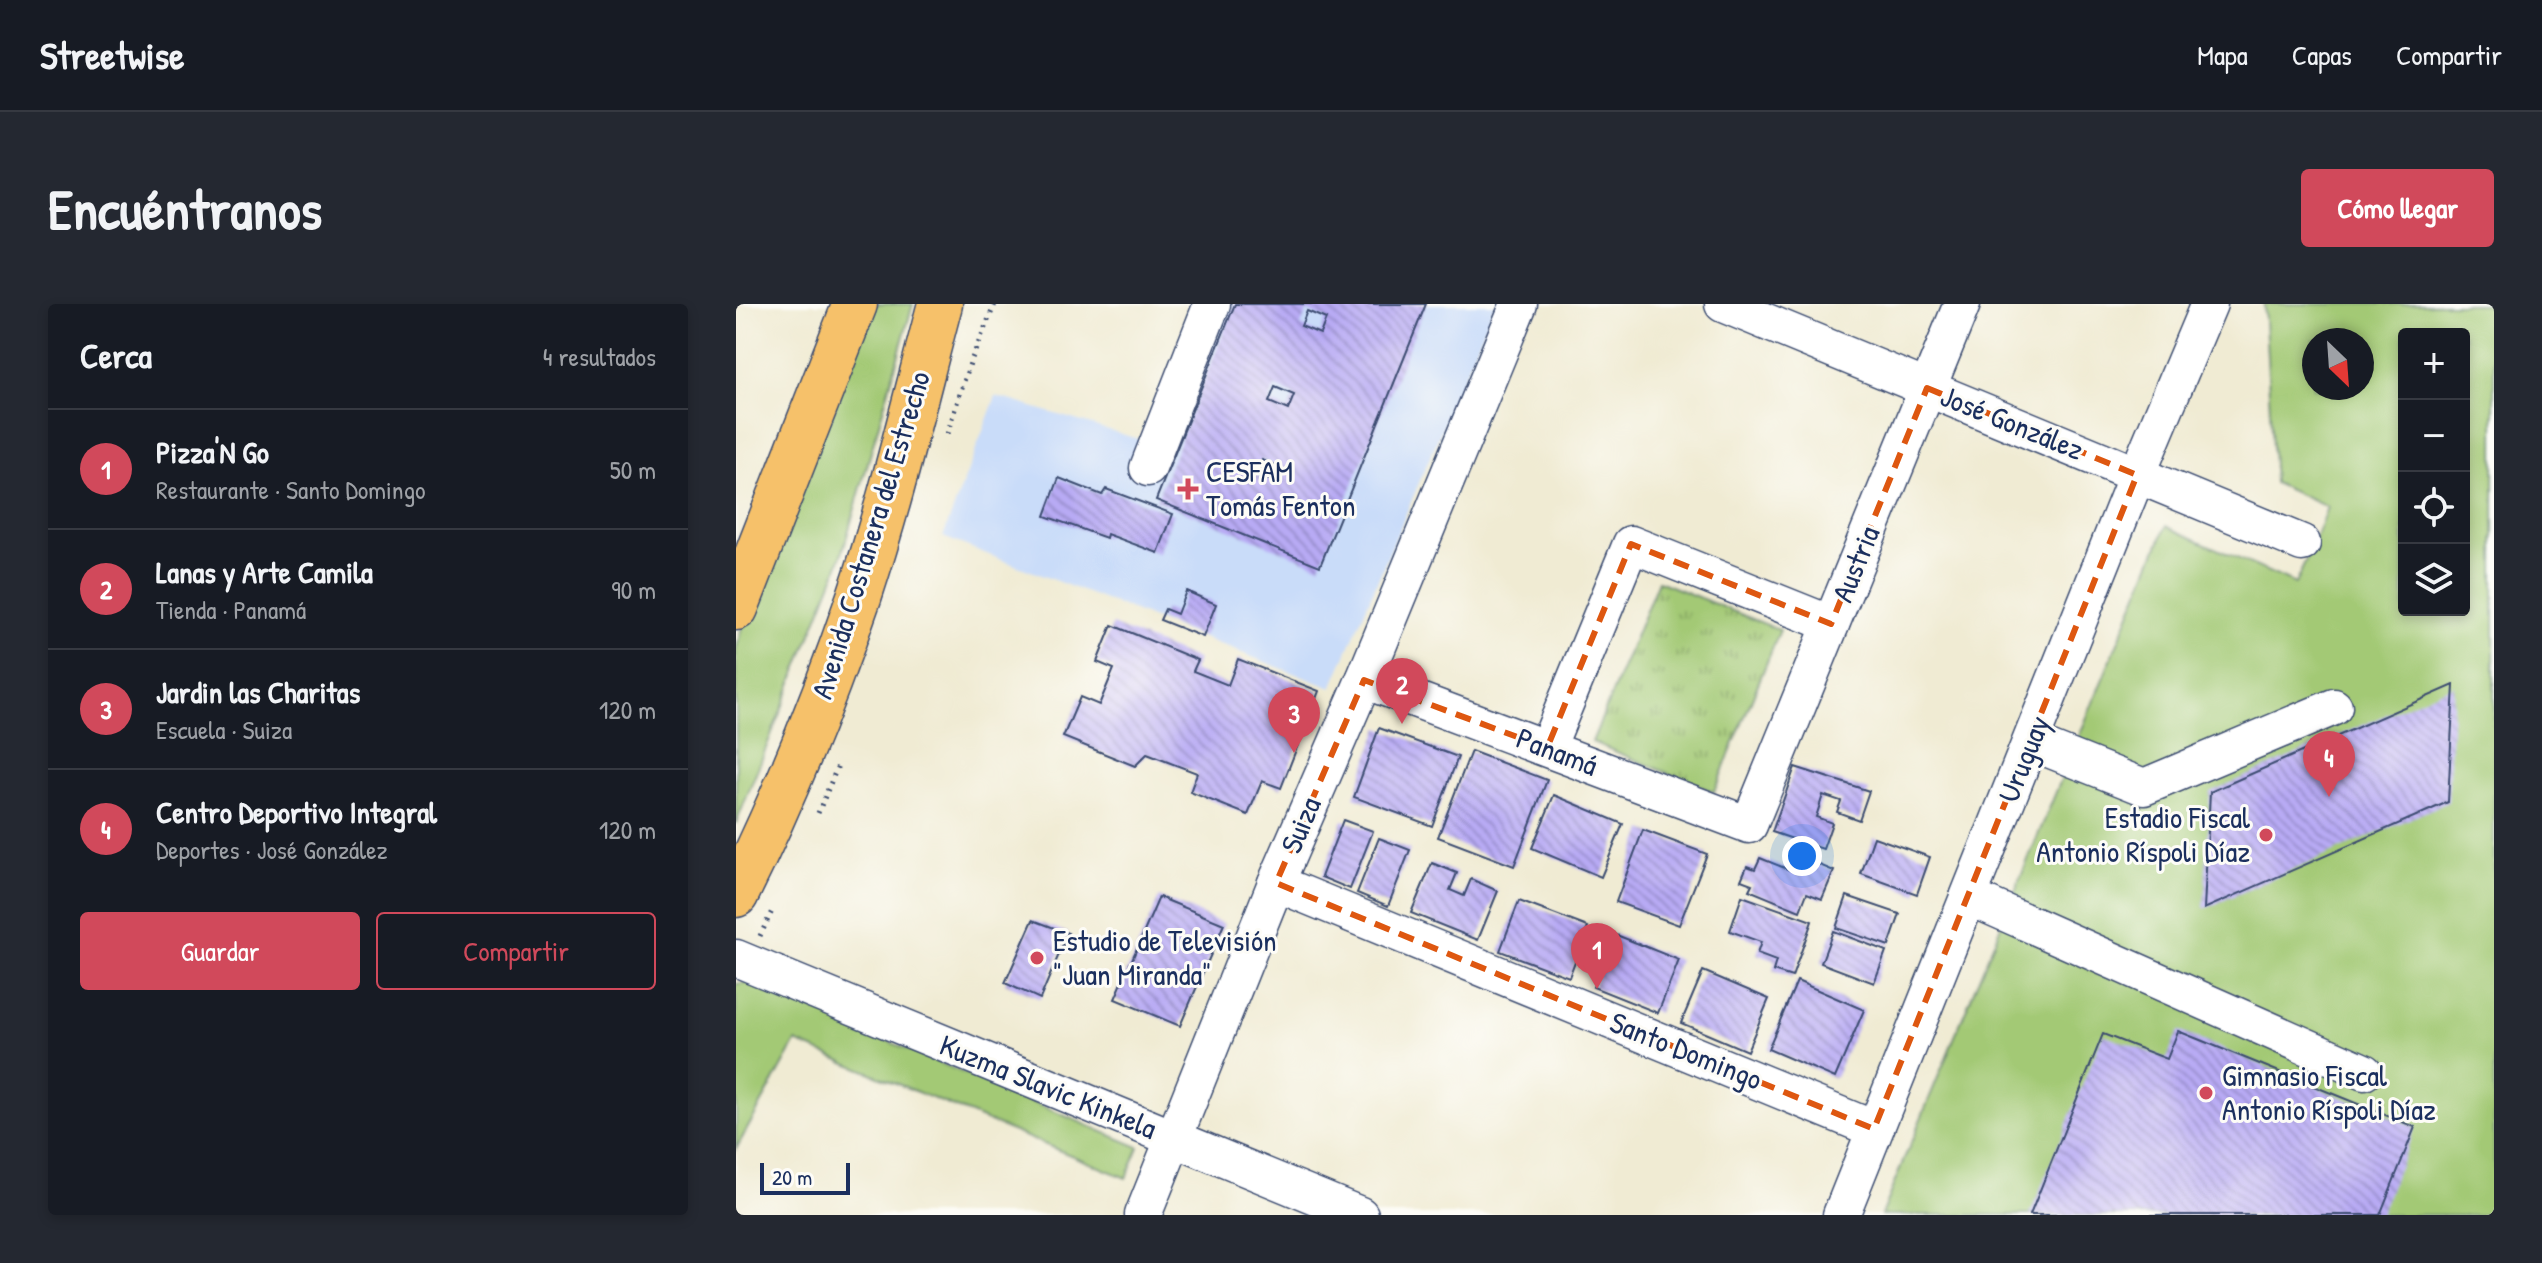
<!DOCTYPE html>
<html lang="es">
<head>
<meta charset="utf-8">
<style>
	body { margin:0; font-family:"Patrick Hand",sans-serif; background:#242831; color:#f1f3f6 }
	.controls { position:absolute; right:24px; top:24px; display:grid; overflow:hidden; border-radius:8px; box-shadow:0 4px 12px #0003 }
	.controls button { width:72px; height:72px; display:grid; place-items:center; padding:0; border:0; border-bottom:2px solid #363941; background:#171b24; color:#f1f3f6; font:40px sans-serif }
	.compass { position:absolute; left:1566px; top:24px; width:72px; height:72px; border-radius:50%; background:#171b24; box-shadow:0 4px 12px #0003; rotate:155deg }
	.scale { position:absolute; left:24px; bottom:20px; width:90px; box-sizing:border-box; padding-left:8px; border:4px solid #1b2f5e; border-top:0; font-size:22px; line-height:28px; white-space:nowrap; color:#1b2f5e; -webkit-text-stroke:6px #fdfcf7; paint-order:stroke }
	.you { position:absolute; left:1066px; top:552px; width:28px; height:28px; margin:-20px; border:6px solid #fff; border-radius:50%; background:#1a73e8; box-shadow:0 0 0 12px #1a73e833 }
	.badge { display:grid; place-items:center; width:52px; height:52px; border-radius:50%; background:#d1495b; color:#fff; font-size:26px; font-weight:700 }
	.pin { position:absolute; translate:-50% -66px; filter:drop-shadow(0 2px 4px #0008) }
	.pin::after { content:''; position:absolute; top:42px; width:28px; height:24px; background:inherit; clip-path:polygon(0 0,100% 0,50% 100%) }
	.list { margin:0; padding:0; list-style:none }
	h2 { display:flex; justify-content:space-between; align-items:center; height:104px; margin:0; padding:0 32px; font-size:34px }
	h2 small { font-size:26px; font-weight:400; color:#9ea1a6 }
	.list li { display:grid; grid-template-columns:52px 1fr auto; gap:24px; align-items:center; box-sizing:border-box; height:120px; padding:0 32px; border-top:2px solid #363941 }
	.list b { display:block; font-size:30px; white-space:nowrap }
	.list p { margin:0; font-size:26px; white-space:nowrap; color:#9ea1a6 }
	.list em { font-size:26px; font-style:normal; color:#9ea1a6 }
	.actions { display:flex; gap:16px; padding:24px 32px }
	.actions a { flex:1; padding:18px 0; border:2px solid #d1495b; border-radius:8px; text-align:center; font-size:28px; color:#d1495b }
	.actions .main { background:#d1495b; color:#fff }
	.icon { flex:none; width:44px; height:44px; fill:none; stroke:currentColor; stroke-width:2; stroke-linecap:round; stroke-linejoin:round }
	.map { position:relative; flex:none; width:1758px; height:911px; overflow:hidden; border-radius:8px }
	header { display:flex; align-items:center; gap:48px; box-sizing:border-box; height:112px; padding:0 40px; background:#171b24; border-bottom:2px solid #363941 }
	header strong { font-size:38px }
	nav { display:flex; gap:44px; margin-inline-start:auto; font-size:28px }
	.intro { display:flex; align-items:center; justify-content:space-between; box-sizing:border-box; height:192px; padding:0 48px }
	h1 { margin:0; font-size:56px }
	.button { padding:20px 36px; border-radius:8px; background:#d1495b; color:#fff; font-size:28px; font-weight:700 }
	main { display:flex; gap:48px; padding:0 48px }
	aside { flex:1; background:#171b24; border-radius:8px; box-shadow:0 4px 12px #0003 }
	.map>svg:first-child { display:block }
	.built { fill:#c9dcf9 }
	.grass { fill:#a3c974; stroke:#5f7c69; stroke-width:2; fill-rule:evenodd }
	.park { fill:url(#park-tufts); stroke:#5f7c69; stroke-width:2 }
	.building { fill:url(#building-back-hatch); fill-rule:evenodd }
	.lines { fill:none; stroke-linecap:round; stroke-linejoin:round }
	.minor-casing { stroke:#3b4b70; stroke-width:39 }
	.major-casing { stroke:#3b4b70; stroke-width:47 }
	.path { stroke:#3b4b70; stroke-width:5; stroke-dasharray:2 6; stroke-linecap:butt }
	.minor { stroke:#fff; stroke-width:36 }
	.major { stroke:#f6c16b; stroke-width:44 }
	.marked { fill:none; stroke:#de5710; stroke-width:6; stroke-dasharray:16 10; stroke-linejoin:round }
	.poi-dot { fill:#d1495b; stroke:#fdfcf7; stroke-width:3 }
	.labels { text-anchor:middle; stroke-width:6; stroke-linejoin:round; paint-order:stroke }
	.street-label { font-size:30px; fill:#1b2f5e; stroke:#fdfcf7 }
	.poi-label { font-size:30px; fill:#1b2f5e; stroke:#fdfcf7; text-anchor:start }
</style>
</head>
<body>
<header>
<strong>Streetwise</strong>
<nav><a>Mapa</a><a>Capas</a><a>Compartir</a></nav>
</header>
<div class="intro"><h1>Encuéntranos</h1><a class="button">Cómo llegar</a></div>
<main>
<aside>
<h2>Cerca<small>4 resultados</small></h2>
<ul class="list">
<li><span class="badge">1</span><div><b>Pizza'N Go</b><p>Restaurante · Santo Domingo</p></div><em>50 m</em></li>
<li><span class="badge">2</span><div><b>Lanas y Arte Camila</b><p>Tienda · Panamá</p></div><em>90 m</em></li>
<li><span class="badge">3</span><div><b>Jardin las Charitas</b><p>Escuela · Suiza</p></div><em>120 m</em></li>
<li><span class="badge">4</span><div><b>Centro Deportivo Integral</b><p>Deportes · José González</p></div><em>120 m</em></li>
</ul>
<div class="actions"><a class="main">Guardar</a><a>Compartir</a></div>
</aside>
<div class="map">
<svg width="1758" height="911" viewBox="0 0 1758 911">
	<defs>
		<pattern id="park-tufts" width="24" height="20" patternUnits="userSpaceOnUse" patternTransform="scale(2)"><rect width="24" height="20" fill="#a3c974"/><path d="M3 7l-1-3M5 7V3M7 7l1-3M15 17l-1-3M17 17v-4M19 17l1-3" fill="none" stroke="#84a462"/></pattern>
		<pattern id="building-back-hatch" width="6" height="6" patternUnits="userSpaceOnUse" patternTransform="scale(2)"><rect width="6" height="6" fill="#b8aaf4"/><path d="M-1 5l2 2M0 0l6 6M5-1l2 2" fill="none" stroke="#958bc9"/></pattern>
	</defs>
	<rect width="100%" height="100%" fill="#fdfcf7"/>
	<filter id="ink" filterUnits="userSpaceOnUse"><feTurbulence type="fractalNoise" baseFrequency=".0125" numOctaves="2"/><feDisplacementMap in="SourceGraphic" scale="16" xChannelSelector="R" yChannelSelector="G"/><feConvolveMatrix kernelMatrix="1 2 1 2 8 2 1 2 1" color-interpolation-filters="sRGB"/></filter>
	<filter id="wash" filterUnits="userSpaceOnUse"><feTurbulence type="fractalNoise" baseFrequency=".006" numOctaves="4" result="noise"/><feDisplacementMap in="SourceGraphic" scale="32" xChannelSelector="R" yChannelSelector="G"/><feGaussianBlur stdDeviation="1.8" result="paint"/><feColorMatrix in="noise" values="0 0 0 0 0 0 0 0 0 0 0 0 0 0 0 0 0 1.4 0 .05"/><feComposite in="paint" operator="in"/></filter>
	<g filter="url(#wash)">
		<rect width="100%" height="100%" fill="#f0ebd3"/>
		<path class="built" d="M465 0H759L596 384 207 233 260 92 412 138Z"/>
		<g class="grass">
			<path d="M132 0H177L104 257 0 520V346L6 323Z"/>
			<path d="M1528 0H1758V911H1145L1430 222 1559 280 1575 246 1591 203 1538 179ZM1668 30H1728V306H1668ZM1578 36H1626V84H1578Z"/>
			<path d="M12 678 403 843 390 874 60 738 0 845V680Z"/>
		</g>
		<path class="park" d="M922 277 1044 326 978 488 856 438Z"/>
		<g id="blocks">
			<g class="building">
				<path d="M499 0H690L584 262 420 196ZM571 7 590 15 584 30 565 22ZM539 83 558 91 552 106 533 98ZM526 156 545 163 539 178 520 171Z"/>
				<path d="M323 174 366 191 370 185 437 210 422 249 371 230 370 234 309 212Z"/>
				<path d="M450 287 480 300 467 333 424 316 429 305 441 310Z"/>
				<path d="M376 321 462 356 457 367 492 381 502 355 583 387 545 484 526 477 512 511 454 488 461 469 411 450 399 462 327 433 344 393 363 401 378 365 361 358Z"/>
				<path d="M1718 381 1712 498 1468 605 1474 488Z"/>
				<path d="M643 424 722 453 696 522 618 493Z"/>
				<path d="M735 447 811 476 778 562 702 533Z"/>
				<path d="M1059 463 1133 487 1123 516 1101 508 1105 497 1087 491 1080 513 1096 519 1087 545 1036 528Z"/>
				<path d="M818 491 887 520 865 573 796 544Z"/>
				<path d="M607 516 637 527 614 585 585 573Z"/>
				<path d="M907 526 971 550 943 621 880 598Z"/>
				<path d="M1138 533 1194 553 1181 590 1125 570Z"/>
				<path d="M643 534 674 546 652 602 621 589Z"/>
				<path d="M1024 554 1061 569 1067 554 1098 567 1086 595 1071 589 1064 607 1013 586 1016 580 1005 576 1011 562 1019 565Z"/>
				<path d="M696 559 721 569 714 586 728 592 735 575 762 587 742 636 675 609Z"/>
				<path d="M1006 592 1076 617 1056 673 1037 667 1040 657 1021 650 1025 638 994 627Z"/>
				<path d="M1111 592 1164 610 1153 642 1100 624Z"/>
				<path d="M423 593 488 620 444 722 379 695Z"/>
				<path d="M783 597 852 623 833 673 764 647Z"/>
				<path d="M297 616 332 629 304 695 269 679Z"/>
				<path d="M1097 627 1150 647 1138 679 1085 659Z"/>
				<path d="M878 630 943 656 922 709 857 683Z"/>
				<path d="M967 667 1033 695 1011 747 945 719Z"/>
				<path d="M1061 677 1128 706 1099 774 1032 745Z"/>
				<path d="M1442 727 1679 823 1644 911H1294L1367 730 1431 755Z"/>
			</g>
		</g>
	</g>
	<g filter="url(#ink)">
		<use href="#blocks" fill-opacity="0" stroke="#3b4b70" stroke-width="2"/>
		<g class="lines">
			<defs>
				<g id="minor">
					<path d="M987 0 1566 239"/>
					<path d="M412 164 476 0"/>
					<path d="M628 376 1013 521 1226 0"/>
					<path d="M1295 438 1408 483 1598 403"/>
					<path d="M811 444 895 240 1095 320"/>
					<path d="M540 579 1138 825"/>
					<path d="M1233 593 1628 768"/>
					<path d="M0 654 624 911"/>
					<path d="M407 911 540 579 628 376 783 0"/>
					<path d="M1105 911 1401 171 1473 0"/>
				</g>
				<g id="major">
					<path d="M0 304 119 0"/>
					<path d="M0 591C48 495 88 395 123 293 155 197 178 98 204 0"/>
				</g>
			</defs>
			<use href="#minor" class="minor-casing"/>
			<use href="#major" class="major-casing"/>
			<g class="path">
				<path d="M211 130 234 59 259 0"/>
				<path d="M82 509 103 459"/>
				<path d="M24 632 37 605"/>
			</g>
			<use href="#minor" class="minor"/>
			<use href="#major" class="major"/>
		</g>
	</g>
	<path class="marked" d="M1191 84 1401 171 1138 825 540 579 628 376 811 444 895 240 1095 320Z"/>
	<g class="poi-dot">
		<path d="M448 173h8v8h8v8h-8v8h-8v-8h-8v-8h8z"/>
		<circle cx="1530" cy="531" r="8"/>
		<circle cx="301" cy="654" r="8"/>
		<circle cx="1470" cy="789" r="8"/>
	</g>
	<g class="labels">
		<g class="street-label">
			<text transform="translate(1276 119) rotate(22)" y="10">José González</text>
			<text transform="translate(135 231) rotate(-73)" y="10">Avenida Costanera del Estrecho</text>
			<text transform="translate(1120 260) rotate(-68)" y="10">Austria</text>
			<text transform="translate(821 448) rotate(21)" y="10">Panamá</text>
			<text transform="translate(1288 455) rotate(-68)" y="10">Uruguay</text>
			<text transform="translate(565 521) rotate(-67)" y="10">Suiza</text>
			<text transform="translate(950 747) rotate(22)" y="10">Santo Domingo</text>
			<text transform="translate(312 783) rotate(22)" y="10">Kuzma Slavic Kinkela</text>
		</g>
		<g class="poi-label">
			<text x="470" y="178">CESFAM<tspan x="470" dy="34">Tomás Fenton</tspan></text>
			<text x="1514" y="524" text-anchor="end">Estadio Fiscal<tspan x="1514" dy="34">Antonio Ríspoli Díaz</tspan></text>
			<text x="317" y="647">Estudio de Televisión<tspan x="317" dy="34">"Juan Miranda"</tspan></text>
			<text x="1486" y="782">Gimnasio Fiscal<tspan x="1486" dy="34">Antonio Ríspoli Díaz</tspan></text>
		</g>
	</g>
</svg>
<div class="controls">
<button>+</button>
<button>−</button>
<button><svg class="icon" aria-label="locate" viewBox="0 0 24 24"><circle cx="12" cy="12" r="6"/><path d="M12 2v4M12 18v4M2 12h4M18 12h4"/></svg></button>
<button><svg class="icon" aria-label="layers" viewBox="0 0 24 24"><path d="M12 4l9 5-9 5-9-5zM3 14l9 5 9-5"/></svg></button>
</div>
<svg class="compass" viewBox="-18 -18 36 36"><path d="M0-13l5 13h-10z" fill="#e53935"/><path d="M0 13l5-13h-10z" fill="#9ea1a6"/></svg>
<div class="scale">20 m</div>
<div class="you"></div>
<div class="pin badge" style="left:861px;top:685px">1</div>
<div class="pin badge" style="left:666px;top:420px">2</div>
<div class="pin badge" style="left:558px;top:449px">3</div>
<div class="pin badge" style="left:1593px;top:493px">4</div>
</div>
</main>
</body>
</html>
